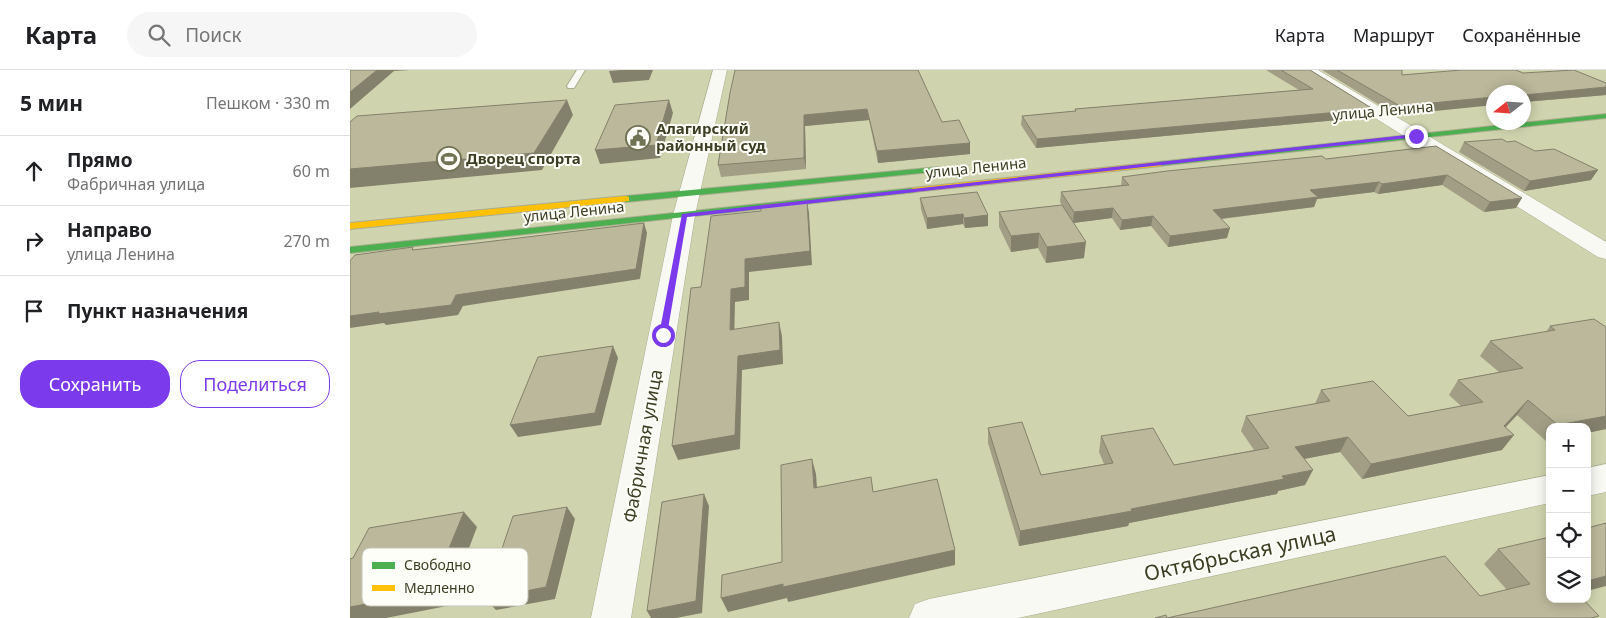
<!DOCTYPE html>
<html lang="ru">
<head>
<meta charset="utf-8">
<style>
	body { margin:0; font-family:"Noto Sans",sans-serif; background:#f6f6f6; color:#202124 }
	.controls { position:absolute; right:15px; bottom:15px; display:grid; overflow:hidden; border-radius:10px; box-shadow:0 2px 12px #0003 }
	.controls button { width:45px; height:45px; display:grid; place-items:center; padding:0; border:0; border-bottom:1px solid #e0e0e0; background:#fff; color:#202124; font:25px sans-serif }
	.compass { position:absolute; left:1136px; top:15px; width:45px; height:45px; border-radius:50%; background:#fff; box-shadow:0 2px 12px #0003; rotate:253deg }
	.stop { position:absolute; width:15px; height:15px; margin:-11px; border:4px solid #7c3aed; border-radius:50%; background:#fff }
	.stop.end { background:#7c3aed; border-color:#fff; box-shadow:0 1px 5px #0008 }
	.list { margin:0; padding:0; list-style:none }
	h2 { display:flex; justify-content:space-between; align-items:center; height:65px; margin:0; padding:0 20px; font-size:21px }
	h2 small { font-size:16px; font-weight:400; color:#757577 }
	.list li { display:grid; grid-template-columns:32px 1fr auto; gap:15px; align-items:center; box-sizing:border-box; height:70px; padding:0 20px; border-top:1px solid #e0e0e0 }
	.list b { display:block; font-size:19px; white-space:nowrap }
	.list p { margin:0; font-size:16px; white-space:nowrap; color:#757577 }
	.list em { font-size:16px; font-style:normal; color:#757577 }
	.actions { display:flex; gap:10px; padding:15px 20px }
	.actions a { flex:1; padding:11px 0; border:1px solid #7c3aed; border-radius:20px; text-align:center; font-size:18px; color:#7c3aed }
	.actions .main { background:#7c3aed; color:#fff }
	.icon { flex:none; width:28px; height:28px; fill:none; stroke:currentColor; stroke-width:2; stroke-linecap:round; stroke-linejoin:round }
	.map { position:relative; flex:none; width:1256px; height:548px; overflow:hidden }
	header { display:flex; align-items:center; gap:30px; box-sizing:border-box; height:70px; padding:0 25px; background:#fff; border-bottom:1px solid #e0e0e0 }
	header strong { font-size:24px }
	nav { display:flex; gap:28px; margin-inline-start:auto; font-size:18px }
	.search { width:350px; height:45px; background:#f6f6f6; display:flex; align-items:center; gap:12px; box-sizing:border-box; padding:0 18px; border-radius:28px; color:#757577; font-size:19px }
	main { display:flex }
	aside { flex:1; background:#fff }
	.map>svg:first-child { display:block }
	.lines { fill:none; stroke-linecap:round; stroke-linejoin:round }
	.lane-casing { stroke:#aaad8f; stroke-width:2 }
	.street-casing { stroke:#aaad8f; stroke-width:1 }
	.fast-casing { stroke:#aaad8f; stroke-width:2 }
	.slow-casing { stroke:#aaad8f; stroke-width:2 }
	.lane { fill:#f8f9f3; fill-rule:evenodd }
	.street { fill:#f8f9f3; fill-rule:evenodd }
	.fast { fill:#4caf50; fill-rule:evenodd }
	.slow { fill:#ffc107; fill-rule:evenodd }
	.wall { fill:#a19e85 }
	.shaded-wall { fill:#83816c }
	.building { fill:#bbb89b; stroke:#83816c }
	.route { fill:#7c3aed }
	.labels { text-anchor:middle; stroke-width:4; stroke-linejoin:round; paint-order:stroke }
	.far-street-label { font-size:15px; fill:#3c3f23; stroke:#fefef8 }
	.far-poi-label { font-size:15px; font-weight:bold; fill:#3c3f23; stroke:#fefef8; text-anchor:start }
	.street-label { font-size:18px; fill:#3c3f23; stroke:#fefef8 }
	.near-street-label { font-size:21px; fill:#3c3f23; stroke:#fefef8 }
	.key { fill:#fefef8; stroke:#c4c5b8; stroke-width:1 }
	.key-label { font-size:14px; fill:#3c3f23 }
</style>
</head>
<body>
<header>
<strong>Карта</strong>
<div class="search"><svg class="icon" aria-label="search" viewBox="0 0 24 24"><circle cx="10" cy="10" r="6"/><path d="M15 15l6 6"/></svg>Поиск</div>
<nav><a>Карта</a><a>Маршрут</a><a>Сохранённые</a></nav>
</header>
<main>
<aside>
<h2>5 мин<small>Пешком · 330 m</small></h2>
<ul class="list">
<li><svg class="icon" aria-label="ahead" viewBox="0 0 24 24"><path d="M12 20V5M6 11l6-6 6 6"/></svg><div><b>Прямо</b><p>Фабричная улица</p></div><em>60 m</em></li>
<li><svg class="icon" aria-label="right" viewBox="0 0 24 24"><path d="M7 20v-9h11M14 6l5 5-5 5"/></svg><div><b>Направо</b><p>улица Ленина</p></div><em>270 m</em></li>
<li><svg class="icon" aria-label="arrive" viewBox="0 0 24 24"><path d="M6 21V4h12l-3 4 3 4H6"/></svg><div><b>Пункт назначения</b></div></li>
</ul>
<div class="actions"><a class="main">Сохранить</a><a>Поделиться</a></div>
</aside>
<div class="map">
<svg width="1256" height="548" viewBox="0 0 1256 548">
	<rect width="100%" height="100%" fill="#d0d4ae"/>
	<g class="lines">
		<defs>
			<path id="lane" d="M227 0H235L224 18H218L217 16Z"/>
			<g id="street">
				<path d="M363 0H377L345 145 281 548H241L323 145Z"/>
				<path d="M951 0H968L1256 172V189L1248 187 953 3Z"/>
				<path d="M1256 394V422L1237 426V398Z"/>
				<path d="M1200 405V433L668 548H559L565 534 579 529Z"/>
			</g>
			<g id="fast">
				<path d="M1256 44V48L808 96 804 94 808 92Z"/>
				<path d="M589 97 593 99 592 101 276 132 272 129 276 126Z"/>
				<path d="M563 118 567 120 566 122 0 183V177Z"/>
			</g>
			<g id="slow">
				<path d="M808 92H811V96L563 122 559 120 563 118Z"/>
				<path d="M276 126 279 127V131L0 159V153Z"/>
			</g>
		</defs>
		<use href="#lane" class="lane-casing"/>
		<use href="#street" class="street-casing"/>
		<use href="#fast" class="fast-casing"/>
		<use href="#slow" class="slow-casing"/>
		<use href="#lane" class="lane"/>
		<use href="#street" class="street"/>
		<use href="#fast" class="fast"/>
		<use href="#slow" class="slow"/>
	</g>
	<g class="wall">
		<path d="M916 0H960L1023 39 1020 47 686 78 671 55 672 46 725 41V39L949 20Z"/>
		<path d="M972 0H1052V5L1173 3 1256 13V25L1174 32V22L1046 45Z"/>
		<path d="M380 23 592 52 620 73V84L528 93 519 50 455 56 456 99 371 107 368 95Z"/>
		<path d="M1114 72 1241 110 1174 121 1109 82Z"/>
		<path d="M1086 76 1166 138 1134 142 1092 115 1028 124 1024 122 967 129 964 137 872 149 877 168 818 177 801 156 770 160 762 148 723 153 734 188 696 193 688 178 661 182 649 157V142L716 141 710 132 711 122 771 115 772 107 976 89Z"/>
		<path d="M570 128 638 145V156L615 158 613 154 577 159 571 139Z"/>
		<path d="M1200 256 1256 257V359L1237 363V357H1200V370L1196 371 1167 345 1156 357 1152 380 1012 409 990 382 954 389 955 415 928 421 927 424 779 453 778 456 669 476 638 373V358L691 405 754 394 749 382 751 366 824 395 904 380 891 361 896 346 965 334 971 320 1058 346 1111 336 1099 325 1108 310 1149 302 1130 286 1140 271 1196 262Z"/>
		<path d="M1148 479 1200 529 817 548 1130 526 1157 520 1134 494Z"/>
	</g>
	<g class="shaded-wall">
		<path d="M27 0H60L44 1 0 39V22Z"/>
		<path d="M271 0H303L299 10 263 13 259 1Z"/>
		<path d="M1256 17V25L1174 32V25Z"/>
		<path d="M1144 27V35L1046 45 1050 36Z"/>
		<path d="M217 30 223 45 192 100 0 118V99Z"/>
		<path d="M319 30 323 43 310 88 250 94 245 80Z"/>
		<path d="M517 39 519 50 455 56 456 99 454 88V45Z"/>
		<path d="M1023 39 1020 47 686 78 687 69Z"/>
		<path d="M620 73V84L528 93 527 81Z"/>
		<path d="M1248 100 1241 110 1174 121 1180 111Z"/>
		<path d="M1097 105 1092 115 1028 124 1032 114Z"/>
		<path d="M1029 112 1024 122 967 129 964 137 860 150 863 140 960 120Z"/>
		<path d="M1172 128 1166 138 1134 142 1140 132Z"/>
		<path d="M457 131 459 143 462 195 399 202V230L385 232 384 274 380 260 381 219 395 189Z"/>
		<path d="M763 138 762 148 723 153 724 142Z"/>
		<path d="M613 144V154L577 159V148Z"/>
		<path d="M638 145V156L615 158 614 148Z"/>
		<path d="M803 146 801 156 770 160 772 150Z"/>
		<path d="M294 153 297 163 290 209 113 236 108 245 36 255 34 253 0 258V246L29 242 106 225Z"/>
		<path d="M880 158 877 168 818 177 820 166Z"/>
		<path d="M689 163 688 178 661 182V166Z"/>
		<path d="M736 172 734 188 696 193 697 177Z"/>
		<path d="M429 252 432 266 433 294 392 300 390 379 328 390 322 376 388 286Z"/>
		<path d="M263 276 268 288 251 355 168 367 160 355Z"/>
		<path d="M1178 330 1167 345 1145 368 1164 365 1152 380 1012 409 1021 394 1154 356Z"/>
		<path d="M1256 346V359L1237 363V357H1207L1208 355Z"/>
		<path d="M1200 366V370L1196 371Z"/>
		<path d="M998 367 990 382 938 392 945 377Z"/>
		<path d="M462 389 466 404 468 432 464 418Z"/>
		<path d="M963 400 955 415 928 421 927 424 779 453 778 456 669 476 670 461 781 439Z"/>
		<path d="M354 424 359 436 352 543 326 548H301L297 541Z"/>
		<path d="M217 437 225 449 205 529 146 540 135 529Z"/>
		<path d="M114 442 127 457 97 536 36 548H0V537Z"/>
		<path d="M605 480V495L438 532 437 528 378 542 371 528 433 514Z"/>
		<path d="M1256 506V516L1237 521V511Z"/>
	</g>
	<g class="building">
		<path d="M0 0H27L0 22Z"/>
		<path d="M385 0H568L592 52 609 50 620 73 527 81 517 39 454 45V88L368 95 380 23Z"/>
		<path d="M931 0H960L1023 39 687 69 672 46 726 41 725 39 963 19Z"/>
		<path d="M987 0H1052V5L1111 0H1166L1173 3 1224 0 1256 13V17L1174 25V22H1144V27L1050 36Z"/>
		<path d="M217 30 184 83 0 99V52L7 46Z"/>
		<path d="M319 30 306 75 245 80 265 35Z"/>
		<path d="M1152 69 1157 72 1165 71 1185 81 1204 79 1248 100 1180 111 1114 72Z"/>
		<path d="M1086 76 1172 128 1140 132 1097 105 1032 114 1029 112 960 120 968 127 863 140 880 158 820 166 803 146 772 150 763 138 724 142 711 122 779 115 772 107 817 101 972 86 976 89Z"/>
		<path d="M627 122 638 145 614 148 613 144 577 148 570 128Z"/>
		<path d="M457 131 460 181 395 189V217L381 219 380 260 429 252 430 280 388 286 385 365 322 376 341 218 351 217 361 146 411 141V135Z"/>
		<path d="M712 135 736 172 697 177 689 163 661 166 649 142Z"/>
		<path d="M294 153 286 199 106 225 101 235 28 244 29 242 0 246V191L5 185 63 177 62 180 127 173Z"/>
		<path d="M1244 249 1256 257V346L1208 355 1178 330 1154 356 1164 365 1021 394 998 367 945 377 963 400 932 406 934 409 781 439 782 441 670 461 638 358 672 352 691 405 763 393 751 366 803 358 824 395 919 378 896 346 980 331 971 320 1023 311 1058 346 1133 332 1108 310 1173 298 1140 271 1205 260 1200 256Z"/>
		<path d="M263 276 245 343 160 355 188 287Z"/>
		<path d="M462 389 464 418 521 407 523 422 587 409 605 480 433 517V514L371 528 372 505 432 492 431 395Z"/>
		<path d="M354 424 346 531 297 541 312 432Z"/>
		<path d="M217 437 196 517 135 529 163 446Z"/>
		<path d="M114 442 81 522 0 537V489L3 488 19 458Z"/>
		<path d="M1256 453V506L1237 511V458Z"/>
		<path d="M1200 467V529H1233L1249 546 1241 548H805L816 545 817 548 1095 486 1130 526 1180 514 1148 479Z"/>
	</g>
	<path class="route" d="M1066 64 1067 67 337 147 317 265 313 268 309 265 332 144Z"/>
	<defs>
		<symbol id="civic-ring" viewBox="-11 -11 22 22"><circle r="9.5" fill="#fefef8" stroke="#707354" stroke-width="1.5"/><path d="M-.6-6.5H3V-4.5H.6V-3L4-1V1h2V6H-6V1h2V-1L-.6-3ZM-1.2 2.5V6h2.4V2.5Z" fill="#707354"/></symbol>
		<symbol id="stadium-ring" viewBox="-11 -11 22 22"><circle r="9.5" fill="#fefef8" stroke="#707354" stroke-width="1.5"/><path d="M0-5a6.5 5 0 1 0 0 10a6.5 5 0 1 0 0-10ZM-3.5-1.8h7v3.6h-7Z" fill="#707354"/></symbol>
	</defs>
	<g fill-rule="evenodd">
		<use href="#civic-ring" x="274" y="54" width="28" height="28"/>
		<use href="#stadium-ring" x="85" y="75" width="28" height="28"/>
	</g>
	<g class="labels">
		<g class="far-street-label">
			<text transform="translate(1033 41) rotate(-5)" y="5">улица Ленина</text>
			<text transform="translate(626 98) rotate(-6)" y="5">улица Ленина</text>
			<text transform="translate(224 142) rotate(-6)" y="5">улица Ленина</text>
		</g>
		<g class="far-poi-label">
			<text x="306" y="64">Алагирский<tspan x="306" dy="17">районный суд</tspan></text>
			<text x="116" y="94">Дворец спорта</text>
		</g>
		<g class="street-label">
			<text transform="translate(293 376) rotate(-80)" y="6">Фабричная улица</text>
		</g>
		<g class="near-street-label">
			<text transform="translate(890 484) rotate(-12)" y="7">Октябрьская улица</text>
		</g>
	</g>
	<rect x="12" y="478" width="166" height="58" rx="8" class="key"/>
	<rect x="22" y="492" width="23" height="7" fill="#4caf50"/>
	<rect x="22" y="515" width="23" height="6" fill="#ffc107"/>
	<g class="key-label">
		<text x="54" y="500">Свободно</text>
		<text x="54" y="523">Медленно</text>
	</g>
</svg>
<div class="controls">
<button>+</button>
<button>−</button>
<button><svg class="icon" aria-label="locate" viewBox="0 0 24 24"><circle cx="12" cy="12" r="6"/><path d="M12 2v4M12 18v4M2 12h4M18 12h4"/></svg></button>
<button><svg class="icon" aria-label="layers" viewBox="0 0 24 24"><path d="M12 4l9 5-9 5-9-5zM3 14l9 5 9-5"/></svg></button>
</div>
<svg class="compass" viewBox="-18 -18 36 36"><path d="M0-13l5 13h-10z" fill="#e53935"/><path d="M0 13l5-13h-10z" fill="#757577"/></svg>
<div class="stop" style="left:313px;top:265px"></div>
<div class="stop end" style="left:1066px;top:66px"></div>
</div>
</main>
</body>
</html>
